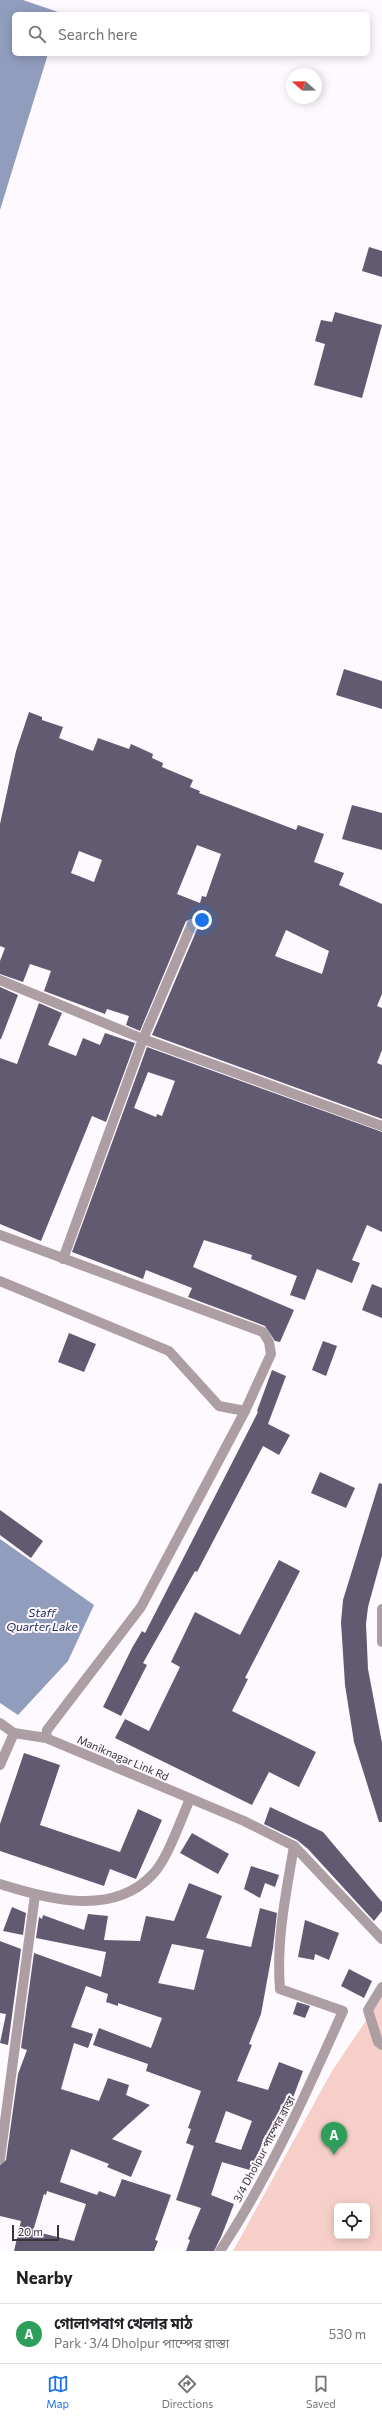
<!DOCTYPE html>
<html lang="en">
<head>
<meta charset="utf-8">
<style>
	body { margin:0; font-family:Commissioner,"Noto Sans Bengali",sans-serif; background:#f2f2f2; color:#202124 }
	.controls { position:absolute; right:12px; bottom:12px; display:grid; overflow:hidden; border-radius:6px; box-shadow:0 2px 10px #0003 }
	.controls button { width:36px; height:36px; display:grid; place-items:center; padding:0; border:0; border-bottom:1px solid #e0e0e0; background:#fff; color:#202124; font:20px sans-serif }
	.compass { position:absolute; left:286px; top:68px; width:36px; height:36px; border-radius:50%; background:#fff; box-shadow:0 2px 10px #0003; rotate:290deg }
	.scale { position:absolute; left:12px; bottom:10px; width:47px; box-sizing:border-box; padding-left:4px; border:2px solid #3b333a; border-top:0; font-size:11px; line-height:14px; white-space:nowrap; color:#3b333a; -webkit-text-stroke:3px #fef9fe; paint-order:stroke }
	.you { position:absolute; left:202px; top:920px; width:14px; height:14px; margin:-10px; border:3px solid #fff; border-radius:50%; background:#1a73e8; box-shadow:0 0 0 6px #1a73e833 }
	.badge { display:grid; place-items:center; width:26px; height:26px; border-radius:50%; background:#1a73e8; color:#fff; font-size:13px; font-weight:700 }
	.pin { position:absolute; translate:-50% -33px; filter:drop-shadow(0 1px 2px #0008) }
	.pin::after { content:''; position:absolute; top:21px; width:14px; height:12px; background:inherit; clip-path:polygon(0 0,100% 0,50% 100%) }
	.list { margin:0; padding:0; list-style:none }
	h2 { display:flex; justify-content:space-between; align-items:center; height:52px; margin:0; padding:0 16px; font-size:17px }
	h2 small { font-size:13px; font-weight:400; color:#757577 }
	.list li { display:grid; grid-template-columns:26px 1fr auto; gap:12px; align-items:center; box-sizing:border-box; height:60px; padding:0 16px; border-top:1px solid #e0e0e0 }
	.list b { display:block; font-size:15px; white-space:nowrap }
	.list p { margin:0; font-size:13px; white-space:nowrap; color:#757577 }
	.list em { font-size:13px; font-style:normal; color:#757577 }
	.icon { flex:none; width:22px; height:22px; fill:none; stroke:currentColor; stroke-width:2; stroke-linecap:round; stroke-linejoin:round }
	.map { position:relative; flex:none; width:382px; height:2251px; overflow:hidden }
	.search { position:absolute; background:#fff; box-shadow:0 2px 10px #0003; left:12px; right:12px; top:12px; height:44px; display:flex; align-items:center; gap:10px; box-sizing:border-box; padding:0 14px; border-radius:6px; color:#757577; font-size:15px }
	.sheet { height:112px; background:#fff }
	nav { display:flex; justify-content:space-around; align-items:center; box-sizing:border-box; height:56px; border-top:1px solid #e0e0e0; background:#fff; font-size:11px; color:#757577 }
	nav a { display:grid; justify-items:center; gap:2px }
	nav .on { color:#1a73e8 }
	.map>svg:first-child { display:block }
	.green { fill:#f6d0c8; fill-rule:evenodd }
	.water { fill:#909dbd }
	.building { fill:#615a71; fill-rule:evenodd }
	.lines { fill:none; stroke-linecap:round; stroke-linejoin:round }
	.minor { stroke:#ac9ea2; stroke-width:10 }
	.labels { text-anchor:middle; stroke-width:4; stroke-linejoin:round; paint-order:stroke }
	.street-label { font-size:11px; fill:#3b333a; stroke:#fef9fe }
	.water-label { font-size:12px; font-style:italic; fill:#1d2b56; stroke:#fef9fe }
</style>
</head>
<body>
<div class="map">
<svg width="382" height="2251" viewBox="0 0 382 2251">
	<rect width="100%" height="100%" fill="#fef9fe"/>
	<path class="green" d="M382 1997V2251H233L332 2071ZM337 2206H367V2236H337Z"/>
	<g class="water">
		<path d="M0 0H23L61 13 14 14V54H48L0 210Z"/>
		<path d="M0 1539 94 1605 68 1661 18 1715 0 1703Z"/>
	</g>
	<g class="building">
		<path d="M369 247 382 251V277L362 271Z"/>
		<path d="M335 312 382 325 362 398 314 385 325 344 315 341 321 320 332 322Z"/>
		<path d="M344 669 382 681V709L336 695Z"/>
		<path d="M29 712 42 717V720L63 727 59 738 93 751 98 738 129 749 131 744 153 754 152 758 163 763 162 767 193 780 190 787 200 791 199 793 296 830 298 825 324 834 314 862 344 873 339 885 382 904V994L377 1006 382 1008V1050L377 1063 382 1065V1119L152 1035 198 927 197 920 194 918 186 921 140 1031 126 1025 129 1016 107 1009 105 1014 44 991 51 971 30 964 23 982 0 974V961L5 948 0 946V824L16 751ZM197 845 221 854 206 897 202 896 200 903 177 894ZM79 851 102 860 94 882 71 873ZM286 930 329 951 322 974 275 956Z"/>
		<path d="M352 805 382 813V850L342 839Z"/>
		<path d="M0 987 18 995 1 1039H0Z"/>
		<path d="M39 1003 62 1013 48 1045 76 1056 83 1038 100 1045 105 1033 135 1043 106 1122 92 1116 41 1241 0 1224V1058L17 1064Z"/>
		<path d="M147 1047 382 1132V1232L367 1225 352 1260 360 1263 352 1283 317 1269 305 1300 290 1295 297 1276 251 1259 252 1255 204 1240 193 1267 294 1310 280 1342 275 1341 265 1326 188 1297 192 1288 146 1270 143 1279 72 1252ZM148 1072 175 1081 162 1116 157 1114 156 1117 134 1108Z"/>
		<path d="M372 1284 382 1288V1318L362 1310Z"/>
		<path d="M69 1333 96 1344 84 1372 58 1362Z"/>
		<path d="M323 1341 337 1346 326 1376 312 1370Z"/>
		<path d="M272 1370 286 1376 268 1424 290 1435 279 1455 263 1446 197 1572 195 1571 143 1663 147 1665 121 1716 103 1707 132 1648 142 1631 145 1633 258 1412 257 1411Z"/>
		<path d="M320 1472 355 1488 346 1508 311 1493Z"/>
		<path d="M379 1483 382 1484V1556L368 1607 366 1624 368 1669 382 1743V1822H379L354 1742 345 1685 341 1622 343 1600Z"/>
		<path d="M0 1510 43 1541 31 1558 0 1535Z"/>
		<path d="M279 1560 300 1571 245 1678 248 1679 232 1711 316 1752 299 1787 269 1772 252 1805 115 1738 125 1719 149 1731 180 1667 171 1662 195 1612 240 1635Z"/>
		<path d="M24 1753 60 1765 40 1825 120 1852 138 1809 162 1820 136 1879 110 1869 104 1886 0 1851V1824Z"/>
		<path d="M270 1807 323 1832 382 1902V1911L374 1921 308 1849 297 1840 264 1824Z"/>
		<path d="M192 1833 229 1854 218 1874 180 1853Z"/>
		<path d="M251 1866 279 1875 275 1887 265 1883 260 1898 244 1889Z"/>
		<path d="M189 1883 222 1896 206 1938 251 1947 260 1908 277 1913 273 1948 261 2014 249 2044 252 2045 237 2081 268 2090 279 2062 303 2071 285 2119 277 2116 267 2141 263 2140 253 2171 222 2162 211 2195 234 2204 221 2237 214 2251H186L190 2240 188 2239 201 2208 176 2200 194 2146 186 2143 191 2129 188 2128 201 2091 146 2071 148 2064 93 2045 99 2028 151 2048 162 2018 118 2003V2006L106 2002 108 1994 86 1986 71 2027 93 2034 88 2048 74 2043 61 2089 99 2101 108 2078 129 2085 126 2095 150 2105 112 2139 142 2151 131 2177 107 2167 109 2164 71 2149 60 2182 97 2195 99 2191 115 2197 122 2179 171 2195 155 2240 158 2241 154 2251H14L21 2221 0 2216V2165L6 2160 18 2074 27 2050 21 2048 34 1953 101 1977 106 1952 36 1938 39 1917 42 1919 43 1915 84 1930 88 1914 108 1916 104 1940 140 1941 146 1916 174 1921ZM172 1944 204 1950 194 1990 158 1983ZM226 2111 252 2121 241 2150 215 2142ZM47 2191 86 2204 74 2241 33 2231 44 2194 46 2195Z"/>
		<path d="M12 1907 26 1913 23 1935 3 1931Z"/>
		<path d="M305 1920 339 1933 329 1960 315 1954 314 1960 298 1957Z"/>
		<path d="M0 1941 21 1949 8 2045 0 2043 6 2014 0 2013Z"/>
		<path d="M349 1969 372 1981 364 1998 341 1986Z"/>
		<path d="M297 2002 310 2006 305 2018 293 2014Z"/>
	</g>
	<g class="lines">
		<g class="minor">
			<path d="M0 980 143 1039 382 1126"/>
			<path d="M0 1235 263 1332 269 1342 271 1354 245 1411 141 1607 47 1730 46 1738"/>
			<path d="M63 1259 143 1039 192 924"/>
			<path d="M0 1281 169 1351 219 1406 245 1411"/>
			<path d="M382 1609V1642"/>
			<path d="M0 1723 14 1733 46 1738 244 1821 294 1846 382 1939"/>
			<path d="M0 1765 14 1733"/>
			<path d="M0 1884C48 1899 112 1917 152 1875 167 1861 181 1819 190 1799"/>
			<path d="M382 1987 368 2010 378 2042 382 2045"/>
			<path d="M0 2159 35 1895"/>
			<path d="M220 2251C270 2175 306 2094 343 2011L280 1989C276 1941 286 1893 294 1846"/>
		</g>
	</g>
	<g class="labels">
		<g class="street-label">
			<text transform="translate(123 1758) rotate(23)" y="4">Maniknagar Link Rd</text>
			<text transform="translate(264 2149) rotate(-62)" y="4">3/4 Dholpur পাম্পের রাস্তা</text>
		</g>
		<g class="water-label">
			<text x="42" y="1617">Staff<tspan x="42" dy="14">Quarter Lake</tspan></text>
		</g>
	</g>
</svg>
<div class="controls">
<button><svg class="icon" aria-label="locate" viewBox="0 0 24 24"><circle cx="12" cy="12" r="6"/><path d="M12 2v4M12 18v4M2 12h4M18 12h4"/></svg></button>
</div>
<svg class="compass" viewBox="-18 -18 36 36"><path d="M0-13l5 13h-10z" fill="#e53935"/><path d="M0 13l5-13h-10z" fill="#757577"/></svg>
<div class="scale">20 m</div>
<div class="you"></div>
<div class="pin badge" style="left:334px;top:2155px;background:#2e9e5b">A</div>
<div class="search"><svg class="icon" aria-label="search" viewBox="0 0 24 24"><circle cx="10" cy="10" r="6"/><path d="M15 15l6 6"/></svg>Search here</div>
</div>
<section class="sheet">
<h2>Nearby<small></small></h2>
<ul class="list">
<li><span class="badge" style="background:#2e9e5b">A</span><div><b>গোলাপবাগ খেলার মাঠ</b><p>Park · 3/4 Dholpur পাম্পের রাস্তা</p></div><em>530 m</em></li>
</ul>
</section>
<nav>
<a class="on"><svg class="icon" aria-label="map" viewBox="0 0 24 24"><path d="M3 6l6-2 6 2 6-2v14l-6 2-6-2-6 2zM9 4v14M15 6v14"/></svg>Map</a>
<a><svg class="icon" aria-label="directions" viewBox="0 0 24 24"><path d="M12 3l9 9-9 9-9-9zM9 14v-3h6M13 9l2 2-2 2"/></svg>Directions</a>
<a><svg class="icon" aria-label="saved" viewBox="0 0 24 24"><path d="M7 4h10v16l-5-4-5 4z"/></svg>Saved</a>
</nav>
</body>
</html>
